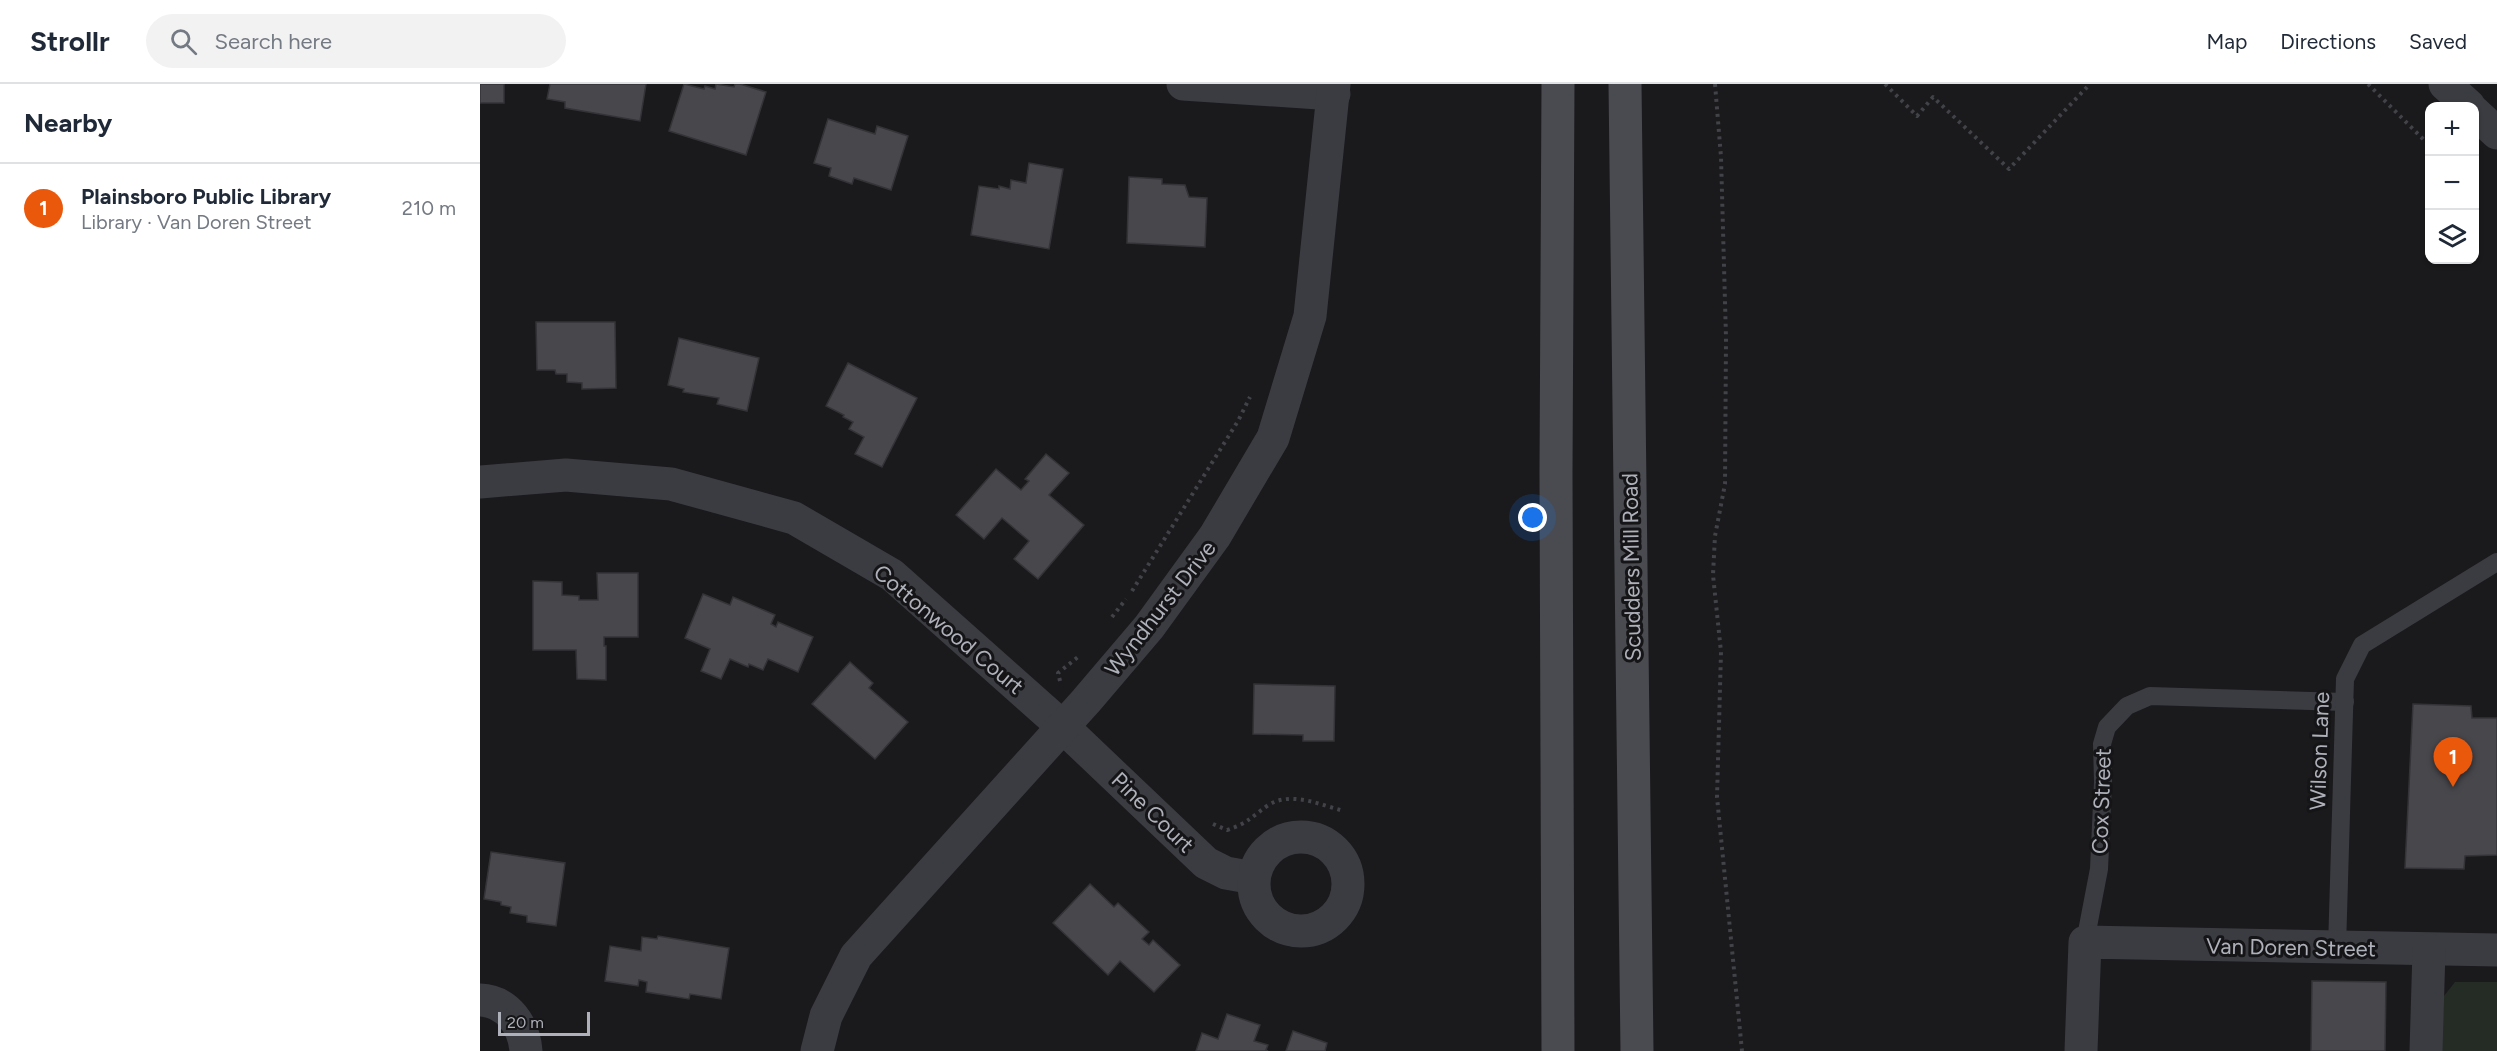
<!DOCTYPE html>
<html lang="en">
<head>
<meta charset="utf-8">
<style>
	body { margin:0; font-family:Figtree,sans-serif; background:#f2f2f3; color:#1f2937 }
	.controls { position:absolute; right:18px; top:18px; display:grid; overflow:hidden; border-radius:12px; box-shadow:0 2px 4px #0004 }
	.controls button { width:54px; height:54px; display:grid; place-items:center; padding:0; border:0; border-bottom:2px solid #e0e1e3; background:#fff; color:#1f2937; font:30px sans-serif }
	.scale { position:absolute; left:18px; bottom:15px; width:92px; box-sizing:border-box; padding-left:6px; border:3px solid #aeb1ba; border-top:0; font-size:16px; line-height:21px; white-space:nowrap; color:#aeb1ba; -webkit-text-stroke:4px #151517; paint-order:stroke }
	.you { position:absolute; left:1053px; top:434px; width:21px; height:21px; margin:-15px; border:4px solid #fff; border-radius:50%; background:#1a73e8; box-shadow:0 0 0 9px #1a73e833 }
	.badge { display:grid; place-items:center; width:39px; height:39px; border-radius:50%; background:#ea580c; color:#fff; font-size:20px; font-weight:700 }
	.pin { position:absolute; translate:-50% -50px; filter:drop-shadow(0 2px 3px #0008) }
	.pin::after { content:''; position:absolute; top:32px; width:21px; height:18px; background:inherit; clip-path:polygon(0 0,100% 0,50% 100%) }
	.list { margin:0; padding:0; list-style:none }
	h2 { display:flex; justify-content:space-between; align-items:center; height:78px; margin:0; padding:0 24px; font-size:26px }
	h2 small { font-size:20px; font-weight:400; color:#747a83 }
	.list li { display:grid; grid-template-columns:39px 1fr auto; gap:18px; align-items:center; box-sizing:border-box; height:90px; padding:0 24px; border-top:2px solid #e0e1e3 }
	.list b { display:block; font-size:22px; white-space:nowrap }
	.list p { margin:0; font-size:20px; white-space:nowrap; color:#747a83 }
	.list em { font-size:20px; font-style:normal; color:#747a83 }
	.icon { flex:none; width:33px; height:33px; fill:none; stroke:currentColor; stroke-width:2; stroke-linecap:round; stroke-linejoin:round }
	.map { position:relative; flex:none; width:2017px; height:967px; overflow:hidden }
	header { display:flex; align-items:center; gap:36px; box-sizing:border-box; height:84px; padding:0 30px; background:#fff; border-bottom:2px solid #e0e1e3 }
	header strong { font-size:28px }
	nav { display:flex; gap:33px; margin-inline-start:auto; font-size:21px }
	.search { width:420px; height:54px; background:#f2f2f3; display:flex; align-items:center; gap:15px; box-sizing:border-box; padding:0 21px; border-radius:33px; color:#747a83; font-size:22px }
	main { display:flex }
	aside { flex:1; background:#fff }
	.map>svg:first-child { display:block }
	.green { fill:#242c25 }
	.building { fill:#47474c; stroke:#343438; stroke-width:1.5 }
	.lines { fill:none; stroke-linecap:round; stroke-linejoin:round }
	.path { stroke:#414348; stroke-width:4; stroke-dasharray:3 4.5; stroke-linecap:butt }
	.service { stroke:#3b3c41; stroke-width:18 }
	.minor { stroke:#3b3c41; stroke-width:33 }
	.tertiary { stroke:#3b3c41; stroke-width:33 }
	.secondary { stroke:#4a4b50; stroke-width:33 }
	.labels { text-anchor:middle; stroke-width:6; stroke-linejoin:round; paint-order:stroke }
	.street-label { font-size:22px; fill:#aeb1ba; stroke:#151517 }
</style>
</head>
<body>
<header>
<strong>Strollr</strong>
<div class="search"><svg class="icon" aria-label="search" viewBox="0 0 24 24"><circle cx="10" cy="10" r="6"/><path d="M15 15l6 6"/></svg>Search here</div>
<nav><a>Map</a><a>Directions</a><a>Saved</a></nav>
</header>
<main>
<aside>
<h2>Nearby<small></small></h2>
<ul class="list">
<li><span class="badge">1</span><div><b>Plainsboro Public Library</b><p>Library · Van Doren Street</p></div><em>210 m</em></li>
</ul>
</aside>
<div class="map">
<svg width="2017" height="967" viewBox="0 0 2017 967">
	<rect width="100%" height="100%" fill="#1a1a1c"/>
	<path class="green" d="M1975 898H2017V967H1961L1964 912Z"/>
	<g class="building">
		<rect x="0" y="0" width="24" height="19"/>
		<path d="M70 0H166L160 37 85 24V18L67 15Z"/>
		<path d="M204 0 224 5 225 2 235 5 236 0 254 3 255 0H260L286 8 266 71 189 47Z"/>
		<path d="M348 35 395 50 397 42 428 52 411 106 374 94 372 100 349 92 351 84 334 79Z"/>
		<path d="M549 79 583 85 569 165 491 151 499 102 519 105V102L530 105 531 96 546 99Z"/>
		<path d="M649 93 682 95V100L705 101 709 113 727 114 725 163 647 159Z"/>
		<path d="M56 238H135L136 304 102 305V299L87 298V290H76L75 286H57Z"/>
		<path d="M199 254 279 274 267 327 237 320 239 314 203 308 204 305 188 301Z"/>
		<path d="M368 279 437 314 402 383 375 370 384 353 369 345 373 338 363 333 364 331 346 322Z"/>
		<path d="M566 370 589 389 569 411 604 441 558 495 534 475 549 457 522 434 504 455 476 431 516 385 541 406 549 397 545 395Z"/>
		<path d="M117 489H158V553H124V562H126V596L97 595 96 566H53V497L82 498V511L99 512V516H118Z"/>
		<path d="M223 510 250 521 253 513 295 531 291 540 296 543 298 538 333 553 318 588 288 575 283 586 269 580 268 583 250 575 241 595 221 587 230 565 205 554Z"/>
		<path d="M370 578 393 599 389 604 428 638 395 675 332 620Z"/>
		<path d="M774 600 855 602 854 657H823V651L773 650Z"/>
		<path d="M1933 620 1991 622 1992 634H2017V771L1985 772 1984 785 1925 784Z"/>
		<path d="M11 768 85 779 76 842 47 838V832L30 829 31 823 21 821V818L4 815Z"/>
		<path d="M610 800 634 823 638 819 669 848 662 855 669 861 673 856 700 881 674 908 640 877 628 891 573 839Z"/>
		<path d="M178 852 249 864 241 915 210 910 209 915 166 908 167 898 159 896 158 902 125 897 130 862 161 867 162 853 177 855Z"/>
		<path d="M1832 897 1906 898 1905 967H1831Z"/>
		<path d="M747 930 780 941 774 957 788 961 786 966 788 967H716L722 949 738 955Z"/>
		<path d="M813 947 847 959 845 967H806Z"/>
	</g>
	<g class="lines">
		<g class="path">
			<path d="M1235 0 1241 73 1246 254 1245 400 1235 452 1233 491 1241 568 1237 713 1262 967"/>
			<path d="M1405 0 1437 32 1453 13 1529 85 1610 0"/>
			<path d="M1888 0 1950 62"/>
			<path d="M652 507 758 337 770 313"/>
			<path d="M632 533 646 515"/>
			<path d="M580 597 578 589 598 573"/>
			<path d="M733 740 747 746C768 739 770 734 787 722 810 706 840 721 864 727"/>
		</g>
		<g class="service">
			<path d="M1605 858 1619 785 1623 698 1622 660 1627 643 1647 622 1670 612 1865 618"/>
			<path d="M1857 864 1865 595 1882 561 2017 478"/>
		</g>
		<g class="minor">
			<path d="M703 0 854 10"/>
			<path d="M0 398 86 391 191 400 314 434 412 491 583 643 726 779 746 789 774 794"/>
			<circle cx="821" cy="800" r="47"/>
			<path d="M0 916C28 917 44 942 46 967"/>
			<path d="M337 967 346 932 376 872 606 617 669 543 735 452 793 354 830 232 854 0"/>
			<path d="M1601 967 1605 858 2017 866"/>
			<path d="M1946 967 1949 866"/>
		</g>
		<g class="tertiary">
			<path d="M1965 0 1989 22"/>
			<path d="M1994 28 2017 49"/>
		</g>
		<g class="secondary">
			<path d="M1078 0 1076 388 1078 967"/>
			<path d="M1145 0 1157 967"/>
		</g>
	</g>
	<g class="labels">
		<g class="street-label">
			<text transform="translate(1151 483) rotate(-91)" y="8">Scudders Mill Road</text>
			<text transform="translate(680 524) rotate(-52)" y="8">Wyndhurst Drive</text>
			<text transform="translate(469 545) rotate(40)" y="8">Cottonwood Court</text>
			<text transform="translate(1839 667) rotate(-88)" y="8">Wilson Lane</text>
			<text transform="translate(1621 717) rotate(-88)" y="8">Cox Street</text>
			<text transform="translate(673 728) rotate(44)" y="8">Pine Court</text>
			<text transform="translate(1811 863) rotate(1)" y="8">Van Doren Street</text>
		</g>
	</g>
</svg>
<div class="controls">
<button>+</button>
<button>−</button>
<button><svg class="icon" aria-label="layers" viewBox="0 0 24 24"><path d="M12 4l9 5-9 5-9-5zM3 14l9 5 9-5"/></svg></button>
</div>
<div class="scale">20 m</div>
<div class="you"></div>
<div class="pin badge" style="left:1973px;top:703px">1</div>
</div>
</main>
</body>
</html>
